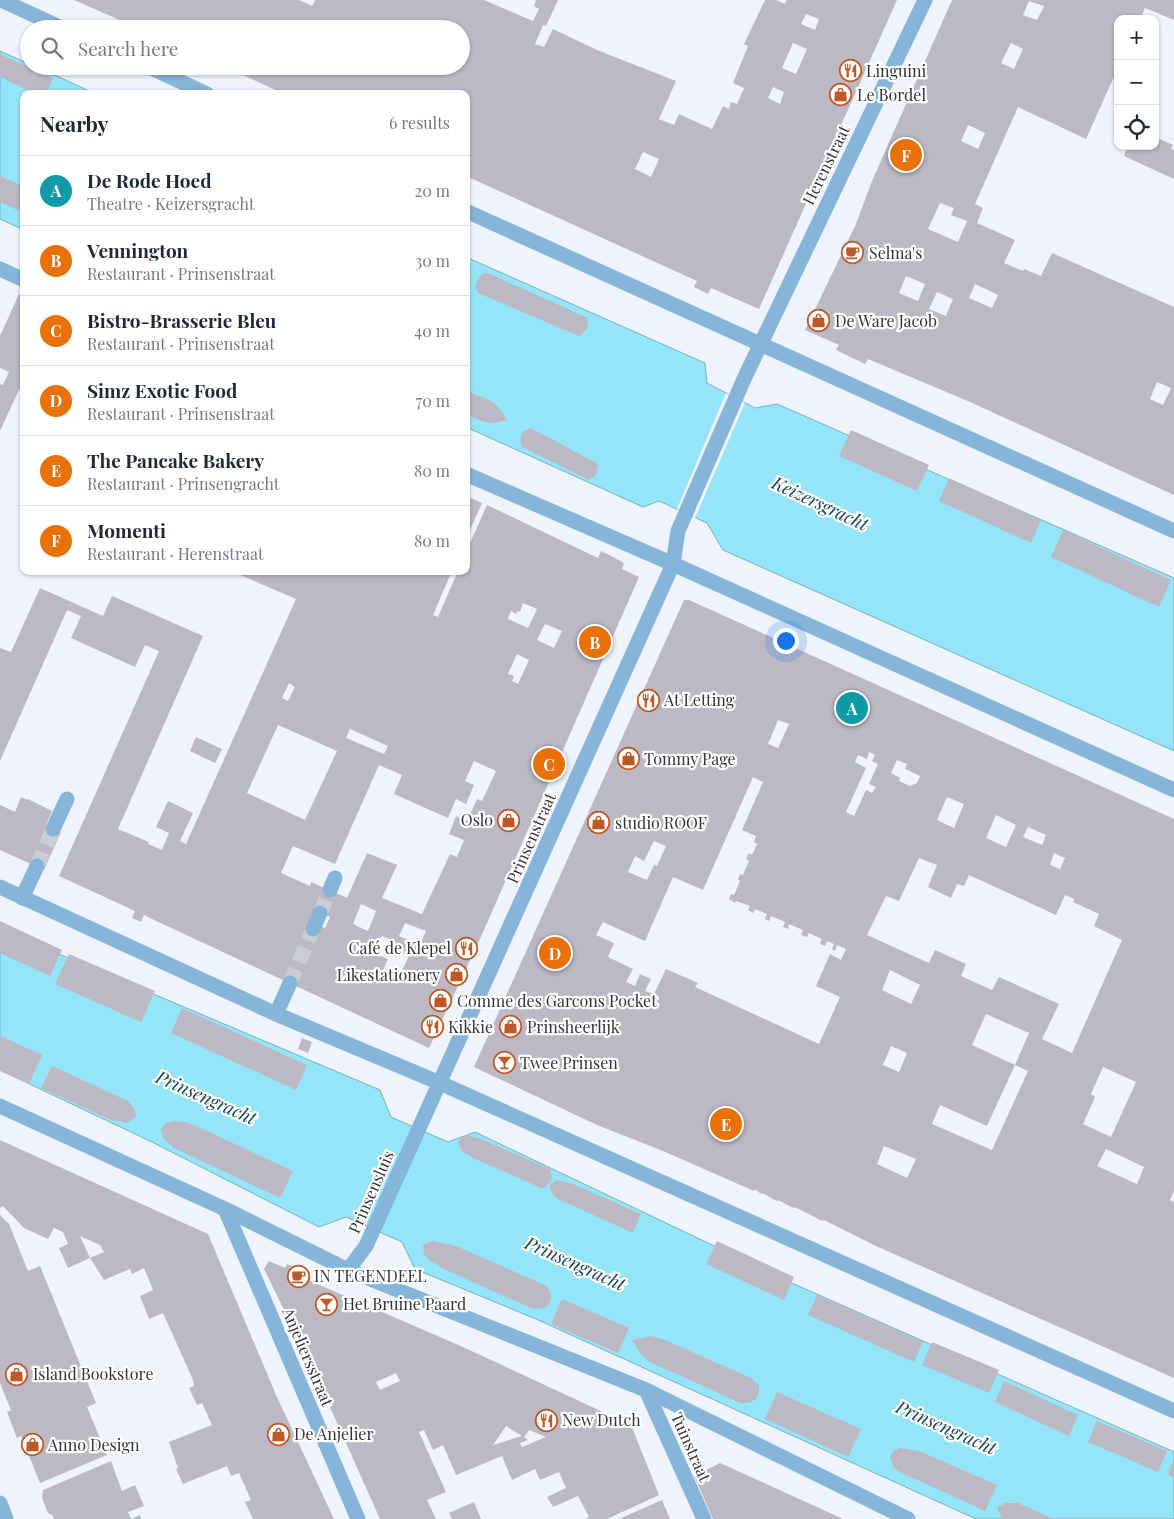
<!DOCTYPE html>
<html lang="en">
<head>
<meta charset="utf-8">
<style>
	body { margin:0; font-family:"Playfair Display",serif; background:#f2f2f3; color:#1f2937 }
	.controls { position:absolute; right:15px; top:15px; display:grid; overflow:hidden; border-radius:10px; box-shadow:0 1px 4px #0004 }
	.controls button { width:45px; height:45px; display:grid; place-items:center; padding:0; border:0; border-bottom:1px solid #e0e1e3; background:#fff; color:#1f2937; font:25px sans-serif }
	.you { position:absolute; left:785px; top:640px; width:18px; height:18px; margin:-12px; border:4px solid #fff; border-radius:50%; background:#1a73e8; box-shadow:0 0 0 8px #1a73e833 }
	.badge { display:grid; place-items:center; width:32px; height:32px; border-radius:50%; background:#be5927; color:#fff; font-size:16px; font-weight:700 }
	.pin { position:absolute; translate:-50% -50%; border:2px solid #fff; box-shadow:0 1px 5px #0006 }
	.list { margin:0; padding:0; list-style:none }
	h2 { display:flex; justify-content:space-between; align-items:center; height:65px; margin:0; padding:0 20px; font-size:21px }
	h2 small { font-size:16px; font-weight:400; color:#747a83 }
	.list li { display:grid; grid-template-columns:32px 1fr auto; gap:15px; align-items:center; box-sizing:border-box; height:70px; padding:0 20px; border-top:1px solid #e0e1e3 }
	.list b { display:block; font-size:19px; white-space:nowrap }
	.list p { margin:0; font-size:16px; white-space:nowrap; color:#747a83 }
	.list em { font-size:16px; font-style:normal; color:#747a83 }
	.icon { flex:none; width:28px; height:28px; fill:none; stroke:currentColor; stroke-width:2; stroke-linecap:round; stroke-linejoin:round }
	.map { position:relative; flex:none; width:1174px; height:1519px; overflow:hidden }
	.search { position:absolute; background:#fff; box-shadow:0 1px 4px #0004; left:20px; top:20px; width:450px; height:55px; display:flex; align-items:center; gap:12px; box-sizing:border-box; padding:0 18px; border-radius:28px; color:#747a83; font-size:19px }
	.panel { position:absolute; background:#fff; box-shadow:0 1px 4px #0004; left:20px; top:90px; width:450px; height:485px; border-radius:10px }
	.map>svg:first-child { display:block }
	.water { fill:#95e5f8; stroke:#77b0be }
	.pier { fill:#eff3fd }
	.building { fill:#bcb9c5; fill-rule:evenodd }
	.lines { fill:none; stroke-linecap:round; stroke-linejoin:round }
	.street-tunnel { stroke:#c9cdd6; stroke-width:15; stroke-dasharray:15 8; stroke-linecap:butt }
	.street { stroke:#85b5d9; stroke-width:15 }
	.labels { text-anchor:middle; stroke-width:4.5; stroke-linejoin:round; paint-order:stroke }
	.poi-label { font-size:16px; fill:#313338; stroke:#fff; text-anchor:start }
	.street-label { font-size:16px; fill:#313338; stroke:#fff }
	.water-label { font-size:18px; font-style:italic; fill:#164650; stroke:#fff }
</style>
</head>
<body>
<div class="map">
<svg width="1174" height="1519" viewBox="0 0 1174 1519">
	<rect width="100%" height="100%" fill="#eff3fd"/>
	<g class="water">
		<path d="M0 51 29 64V66H35L96 94H24V230L0 219Z"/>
		<path d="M466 257 705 363 707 383 755 408 777 404 1174 578V751L723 550 707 523 659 501 643 507 466 427Z"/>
		<path d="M0 929 380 1090 391 1117 448 1142 475 1132 794 1284 1174 1452V1519H976L536 1319 415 1269 402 1242 346 1217 319 1227 152 1142 0 1070Z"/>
	</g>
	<path class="pier" d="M726 393 745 403 695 518 677 509Z"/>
	<g class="building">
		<path d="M74 0H299L312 6 315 0H484L533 21 539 9 534 6 536 0H558L546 26 543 25 535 44 544 47 553 29 597 50 676 81 659 119 674 125 679 114 712 129 723 106 729 109 731 102 737 104 744 88 733 83 748 46 744 44 765 0H776L785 4 786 0H897L759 309 711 288 708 294 694 287 697 281 466 176V94H284L224 66H461V29H140ZM806 14 819 19 815 30 801 24ZM793 43 807 49 796 74 782 68ZM773 87 784 92 780 104 768 98ZM643 152 659 159 651 177 635 169Z"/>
		<path d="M952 0H1174V20L1145 8 1140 19H1118V68L1086 139 1018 107 975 204 983 208 977 223 1015 240 1004 263 1023 271 1024 269 1041 276 1052 253 1174 307V495L970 402 868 359 865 364 836 350 839 345 805 330 856 224 872 181ZM1029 1 1044 6 1037 20 1023 15ZM1011 43 1023 49 1014 69 1001 63ZM968 125 985 133 978 149 961 141ZM940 203 954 208 951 215 967 221 958 242 928 229ZM906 276 925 284 918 301 899 293ZM975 284 998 295 992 308 969 298ZM937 292 953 299 946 316 929 309ZM1157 382 1171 388 1163 405 1150 399Z"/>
		<path d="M0 54 53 78 46 94H36L0 77Z"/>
		<path d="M1155 137 1173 145 1171 149 1174 150V179L1124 156 1128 146H1155Z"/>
		<path d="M0 176 24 187V213L0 202Z"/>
		<path d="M484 273H488L588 318 587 329 579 336 478 293 475 286 481 275Z"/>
		<path d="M19 294 24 296V379L0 431V384L3 385 9 372 0 368V336Z"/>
		<path d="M466 390 493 402 501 410 507 420 495 423 484 422 466 414Z"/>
		<path d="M531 428 598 464 596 475 589 480 522 447 520 440 521 436 524 431Z"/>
		<path d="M851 430 929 465 917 491 839 456Z"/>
		<path d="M949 478 1041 520 1031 543 939 501Z"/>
		<path d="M466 496 482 503 466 539Z"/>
		<path d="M487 505 598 558 601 551 611 556 624 563 622 569 639 577 480 939 429 1048 152 919 144 915 141 922 132 918 135 911 59 876 159 651 145 645 135 667 71 638 81 616 67 610 0 761V648L11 652 40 588 103 616 112 596 203 636 118 829 149 842 148 844 162 850 169 833 156 827 168 801 193 813 180 841 186 844 296 599 231 571H452L433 615 438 617 458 571H466V552ZM523 603 537 609 528 628 508 619 511 611 516 614 518 611 520 612ZM545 624 562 631 554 648 537 640ZM517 654 529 660 518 684 512 681 514 676 508 674ZM289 683 295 687 288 701 282 698ZM278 725 337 751 305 820 247 793ZM350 729 388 746 384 754 346 738ZM474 761 496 771 482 801 477 799 467 821 456 816 449 834 464 840 457 857 450 854 422 914 382 898 397 865 367 853 347 898 311 882 310 886 281 873 293 846 335 864 379 765 402 775 394 794 448 818 456 799 466 804 474 785 465 781ZM361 904 376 911 368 931 353 924ZM314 911 330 917 325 928 319 926ZM405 923 426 931 420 945 399 936ZM382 936 396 942 392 949 409 956 397 981 381 975 388 959 370 952Z"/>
		<path d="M1063 530 1171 580 1159 607 1051 557Z"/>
		<path d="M684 600H689L1174 819V1191L1170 1200 1174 1202V1378L876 1246 824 1220 822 1221 807 1213H805V1212L794 1207 793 1208 778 1200 777 1201 762 1193 761 1194 755 1189 754 1191 663 1151 597 1125 474 1067ZM778 720 789 724 778 748 768 744ZM869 752 875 755 872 761 878 764 869 784 876 787 872 793 866 790 854 816 846 812 866 768 855 762 858 755 867 759ZM897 760 907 764 905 769 920 776 917 783 910 786 899 781 900 778 891 773ZM753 777 763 782 742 830 756 836 754 842 757 844 752 855 749 853 746 859 749 861 743 875 740 874 738 879 740 881 734 895 731 894 729 899 735 903 736 901 750 906 748 910 753 913 755 909 767 914 765 919 769 921 771 916 785 922 783 927 788 929 789 924 803 930 801 935 807 937 809 933 822 939 820 944 825 946 827 941 834 944 832 949 835 951 837 945 846 949 841 960 830 954 816 986 840 997 819 1044 695 987 698 983 666 969 654 994 645 991 651 979 640 974 635 986 626 982 633 969 608 957 614 943 596 935 603 922 645 941 673 877 703 890ZM947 797 964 804 954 828 937 820ZM996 815 1016 825 1006 847 986 838ZM1028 827 1046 835 1042 845 1023 837ZM654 841 666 846 657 866 654 865 647 880 628 872 635 856 644 861ZM1054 853 1065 858 1060 869 1050 865ZM919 858 937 865 928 887 951 898 957 884 964 886 969 875 1056 915 1065 895 1074 899 1073 902 1099 914 1094 926 1122 940 1072 1053 1042 1039 1059 1004 999 977 992 990 961 976 966 964 935 950 929 963 867 935 886 896 899 901ZM890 970 920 985 911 1004 882 990ZM986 1014 1029 1033 1015 1065 1028 1071 992 1150 932 1124 940 1105 987 1126 1015 1065 972 1045ZM891 1046 907 1053 899 1072 883 1065ZM1103 1067 1136 1082 1111 1137 1083 1124 1095 1097 1091 1094ZM884 1146 916 1159 907 1178 877 1164ZM1106 1149 1144 1167 1137 1184 1097 1166Z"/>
		<path d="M196 737 222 749 215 763 190 751Z"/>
		<path d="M21 797 28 800V799L52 811 46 825 61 832 44 870 0 850V805L15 812Z"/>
		<path d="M0 921 62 950 50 976 0 953Z"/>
		<path d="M69 954 155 991 141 1022 55 984Z"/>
		<path d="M182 1008 307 1065 296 1090 171 1033Z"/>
		<path d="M0 1036 42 1055 29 1084 0 1071Z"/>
		<path d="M302 1038 312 1042 308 1053 298 1049Z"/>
		<path d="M52 1066 128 1101 134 1108 136 1114 135 1118 127 1123 111 1120 41 1088Z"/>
		<path d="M173 1121 185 1122 196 1126 293 1171 280 1198 174 1148 164 1139 161 1129 165 1124Z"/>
		<path d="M468 1135 481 1139 550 1169 552 1178 550 1182 545 1187 541 1188 473 1158 462 1151 458 1143 460 1138Z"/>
		<path d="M0 1140 208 1234 277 1397 334 1519H253L245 1502 251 1500 239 1473 231 1476 227 1466 183 1484 176 1469 178 1468 169 1442 212 1425 202 1403 197 1405 189 1388 194 1386 193 1380 163 1313 149 1319 140 1296 153 1290 144 1268 132 1274 130 1269 104 1280 90 1258 104 1252 100 1245 80 1236 90 1258 68 1268 59 1248 68 1244 63 1232 54 1228 48 1239 24 1228 3 1206 0 1208Z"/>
		<path d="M557 1180 573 1184 641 1214 633 1233 558 1199 553 1195 549 1186Z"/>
		<path d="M0 1215 9 1224 28 1271 40 1266 96 1403 87 1407 107 1455 40 1483 21 1436 17 1438 7 1412 11 1410 0 1383Z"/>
		<path d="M433 1241 456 1246 547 1286 551 1294V1301L545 1308 533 1309 446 1270 429 1260 424 1254 423 1246 426 1243Z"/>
		<path d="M717 1241 794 1277 784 1300 706 1264Z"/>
		<path d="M269 1261 285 1268 287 1264 301 1270 299 1276 463 1347 631 1425 659 1495 607 1519H585L589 1517 578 1496 553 1507 547 1497 566 1488 559 1472 540 1480 535 1469 512 1480 502 1456 456 1475 443 1445 433 1450 424 1430 419 1432 446 1492 427 1500 436 1519H380L312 1367 264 1269ZM396 1373 400 1381 380 1390 376 1382ZM506 1426 522 1436 493 1445ZM529 1430 546 1437 522 1447 520 1443 528 1440 524 1437Z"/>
		<path d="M817 1295 923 1342 914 1362 808 1315Z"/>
		<path d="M562 1299 629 1328 618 1353 551 1324Z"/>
		<path d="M651 1336 665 1340 751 1378 759 1386V1392L756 1399 749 1403H740L650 1362 640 1353 632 1340Z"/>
		<path d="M932 1342 999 1370 989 1393 922 1365Z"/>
		<path d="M1004 1381 1078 1415 1069 1436 995 1402Z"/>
		<path d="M777 1392 861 1429 848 1457 765 1419Z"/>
		<path d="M1097 1421 1167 1451 1158 1472 1088 1442Z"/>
		<path d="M900 1448 919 1451 997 1485 985 1511 900 1472 894 1468 890 1458 893 1451Z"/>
		<path d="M1174 1459V1478L1167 1474Z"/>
		<path d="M111 1461 122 1491 135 1485 144 1506 128 1512 131 1519 140 1515 141 1519H54L52 1515 48 1513 42 1498 43 1490Z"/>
		<path d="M720 1463 830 1513 843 1519H713L694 1476Z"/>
		<path d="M662 1500 670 1519H619Z"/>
		<path d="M474 1502 481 1519H452L449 1513Z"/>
		<path d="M1006 1503H1018L1054 1519H1002L997 1507Z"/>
	</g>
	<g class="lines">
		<g class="street-tunnel">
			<path d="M37 866 53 829"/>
			<path d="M320 913 330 890"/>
			<path d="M290 983 313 929"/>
		</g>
		<g class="street">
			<path d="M1 0 64 29"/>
			<path d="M147 66 207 94"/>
			<path d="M466 211 1174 531"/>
			<path d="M0 269 24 280"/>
			<path d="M466 474 673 564 1174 790"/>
			<path d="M53 829 67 799"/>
			<path d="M0 887 276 1014 440 1083 1174 1411"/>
			<path d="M330 890 335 878"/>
			<path d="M22 898 37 866"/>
			<path d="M313 929 320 913"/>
			<path d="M276 1014 290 983"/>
			<path d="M0 1106 225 1209 348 1270 646 1390 908 1519"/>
			<path d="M225 1209 358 1519"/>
			<path d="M348 1270 366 1246 673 564 678 531 744 379 925 0"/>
			<path d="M646 1390 704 1519"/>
			<path d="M0 1503 6 1519"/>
		</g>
	</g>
	<defs>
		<symbol id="restaurant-ring" viewBox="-11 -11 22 22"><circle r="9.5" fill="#fff" stroke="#be5927" stroke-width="1.5"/><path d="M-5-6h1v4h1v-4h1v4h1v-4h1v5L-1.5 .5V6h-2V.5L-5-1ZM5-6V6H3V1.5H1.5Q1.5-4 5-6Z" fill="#be5927"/></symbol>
		<symbol id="shop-ring" viewBox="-11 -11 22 22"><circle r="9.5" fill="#fff" stroke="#be5927" stroke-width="1.5"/><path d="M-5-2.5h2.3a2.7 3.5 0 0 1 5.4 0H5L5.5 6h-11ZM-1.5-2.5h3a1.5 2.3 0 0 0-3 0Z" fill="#be5927"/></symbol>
		<symbol id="cafe-ring" viewBox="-11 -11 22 22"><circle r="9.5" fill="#fff" stroke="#be5927" stroke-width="1.5"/><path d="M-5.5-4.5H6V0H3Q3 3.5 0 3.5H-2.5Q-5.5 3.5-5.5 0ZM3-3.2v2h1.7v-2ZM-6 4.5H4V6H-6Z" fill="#be5927"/></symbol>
		<symbol id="bar-ring" viewBox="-11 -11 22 22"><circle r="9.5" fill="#fff" stroke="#be5927" stroke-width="1.5"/><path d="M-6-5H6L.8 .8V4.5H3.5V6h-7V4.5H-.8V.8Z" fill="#be5927"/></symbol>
	</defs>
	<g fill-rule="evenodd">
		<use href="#restaurant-ring" x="838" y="58" width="25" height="25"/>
		<use href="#shop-ring" x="828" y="82" width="25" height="25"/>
		<use href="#cafe-ring" x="840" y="240" width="25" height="25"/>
		<use href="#shop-ring" x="806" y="308" width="25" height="25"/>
		<use href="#restaurant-ring" x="636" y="688" width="25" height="25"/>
		<use href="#shop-ring" x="616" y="746" width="25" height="25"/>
		<use href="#shop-ring" x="496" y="808" width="25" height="25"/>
		<use href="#shop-ring" x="586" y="810" width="25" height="25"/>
		<use href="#restaurant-ring" x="454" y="936" width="25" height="25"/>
		<use href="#shop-ring" x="444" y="962" width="25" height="25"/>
		<use href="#shop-ring" x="428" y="988" width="25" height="25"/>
		<use href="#restaurant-ring" x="420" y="1014" width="25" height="25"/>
		<use href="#shop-ring" x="498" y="1014" width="25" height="25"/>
		<use href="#bar-ring" x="492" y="1050" width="25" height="25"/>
		<use href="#cafe-ring" x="286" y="1264" width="25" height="25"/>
		<use href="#bar-ring" x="314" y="1292" width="25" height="25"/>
		<use href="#shop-ring" x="4" y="1362" width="25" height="25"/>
		<use href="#restaurant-ring" x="534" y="1408" width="25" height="25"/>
		<use href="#shop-ring" x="266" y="1422" width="25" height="25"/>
		<use href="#shop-ring" x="20" y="1432" width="25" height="25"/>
	</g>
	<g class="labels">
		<g class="poi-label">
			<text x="866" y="77">Linguini</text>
			<text x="857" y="101">Le Bordel</text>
			<text x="869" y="259">Selma's</text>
			<text x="835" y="327">De Ware Jacob</text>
			<text x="664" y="706">At Letting</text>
			<text x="644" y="765">Tommy Page</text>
			<text x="493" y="826" text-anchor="end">Oslo</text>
			<text x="615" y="829">studio ROOF</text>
			<text x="451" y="954" text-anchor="end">Café de Klepel</text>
			<text x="440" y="981" text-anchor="end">Likestationery</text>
			<text x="457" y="1007">Comme des Garcons Pocket</text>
			<text x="448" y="1033">Kikkie</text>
			<text x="527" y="1033">Prinsheerlijk</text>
			<text x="520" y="1069">Twee Prinsen</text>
			<text x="314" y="1282">IN TEGENDEEL</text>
			<text x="343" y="1310">Het Bruine Paard</text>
			<text x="33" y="1380">Island Bookstore</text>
			<text x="562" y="1426">New Dutch</text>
			<text x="294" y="1440">De Anjelier</text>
			<text x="48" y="1451">Anno Design</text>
		</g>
		<g class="street-label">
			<text transform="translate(826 165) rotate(-64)" y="6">Herenstraat</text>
			<text transform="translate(531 838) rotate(-66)" y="6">Prinsenstraat</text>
			<text transform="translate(371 1192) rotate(-66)" y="6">Prinsensluis</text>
			<text transform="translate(308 1357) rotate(67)" y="6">Anjeliersstraat</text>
			<text transform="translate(691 1447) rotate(66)" y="6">Tuinstraat</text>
		</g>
		<g class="water-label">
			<text transform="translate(820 504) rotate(25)" y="6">Keizersgracht</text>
			<text transform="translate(206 1098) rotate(24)" y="6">Prinsengracht</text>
			<text transform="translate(575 1264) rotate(24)" y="6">Prinsengracht</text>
			<text transform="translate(946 1428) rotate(24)" y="6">Prinsengracht</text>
		</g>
	</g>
</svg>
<div class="controls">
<button>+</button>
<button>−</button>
<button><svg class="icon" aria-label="locate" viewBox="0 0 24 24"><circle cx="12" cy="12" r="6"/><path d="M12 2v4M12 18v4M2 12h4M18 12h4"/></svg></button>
</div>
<div class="you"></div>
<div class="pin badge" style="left:852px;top:708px;background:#0f9aa8">A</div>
<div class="pin badge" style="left:595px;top:642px;background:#e8710a">B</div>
<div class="pin badge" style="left:549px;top:764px;background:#e8710a">C</div>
<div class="pin badge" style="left:555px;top:953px;background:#e8710a">D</div>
<div class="pin badge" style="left:726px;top:1124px;background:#e8710a">E</div>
<div class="pin badge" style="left:906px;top:155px;background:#e8710a">F</div>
<div class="search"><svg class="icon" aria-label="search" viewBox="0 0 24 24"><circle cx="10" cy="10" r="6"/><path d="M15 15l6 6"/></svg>Search here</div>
<section class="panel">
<h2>Nearby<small>6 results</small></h2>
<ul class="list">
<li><span class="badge" style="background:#0f9aa8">A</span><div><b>De Rode Hoed</b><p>Theatre · Keizersgracht</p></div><em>20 m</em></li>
<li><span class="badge" style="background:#e8710a">B</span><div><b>Vennington</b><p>Restaurant · Prinsenstraat</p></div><em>30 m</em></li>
<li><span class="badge" style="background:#e8710a">C</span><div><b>Bistro-Brasserie Bleu</b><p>Restaurant · Prinsenstraat</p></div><em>40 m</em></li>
<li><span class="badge" style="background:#e8710a">D</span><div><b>Simz Exotic Food</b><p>Restaurant · Prinsenstraat</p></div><em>70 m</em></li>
<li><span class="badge" style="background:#e8710a">E</span><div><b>The Pancake Bakery</b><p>Restaurant · Prinsengracht</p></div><em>80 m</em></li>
<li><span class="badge" style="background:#e8710a">F</span><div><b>Momenti</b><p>Restaurant · Herenstraat</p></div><em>80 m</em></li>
</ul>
</section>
</div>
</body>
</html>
